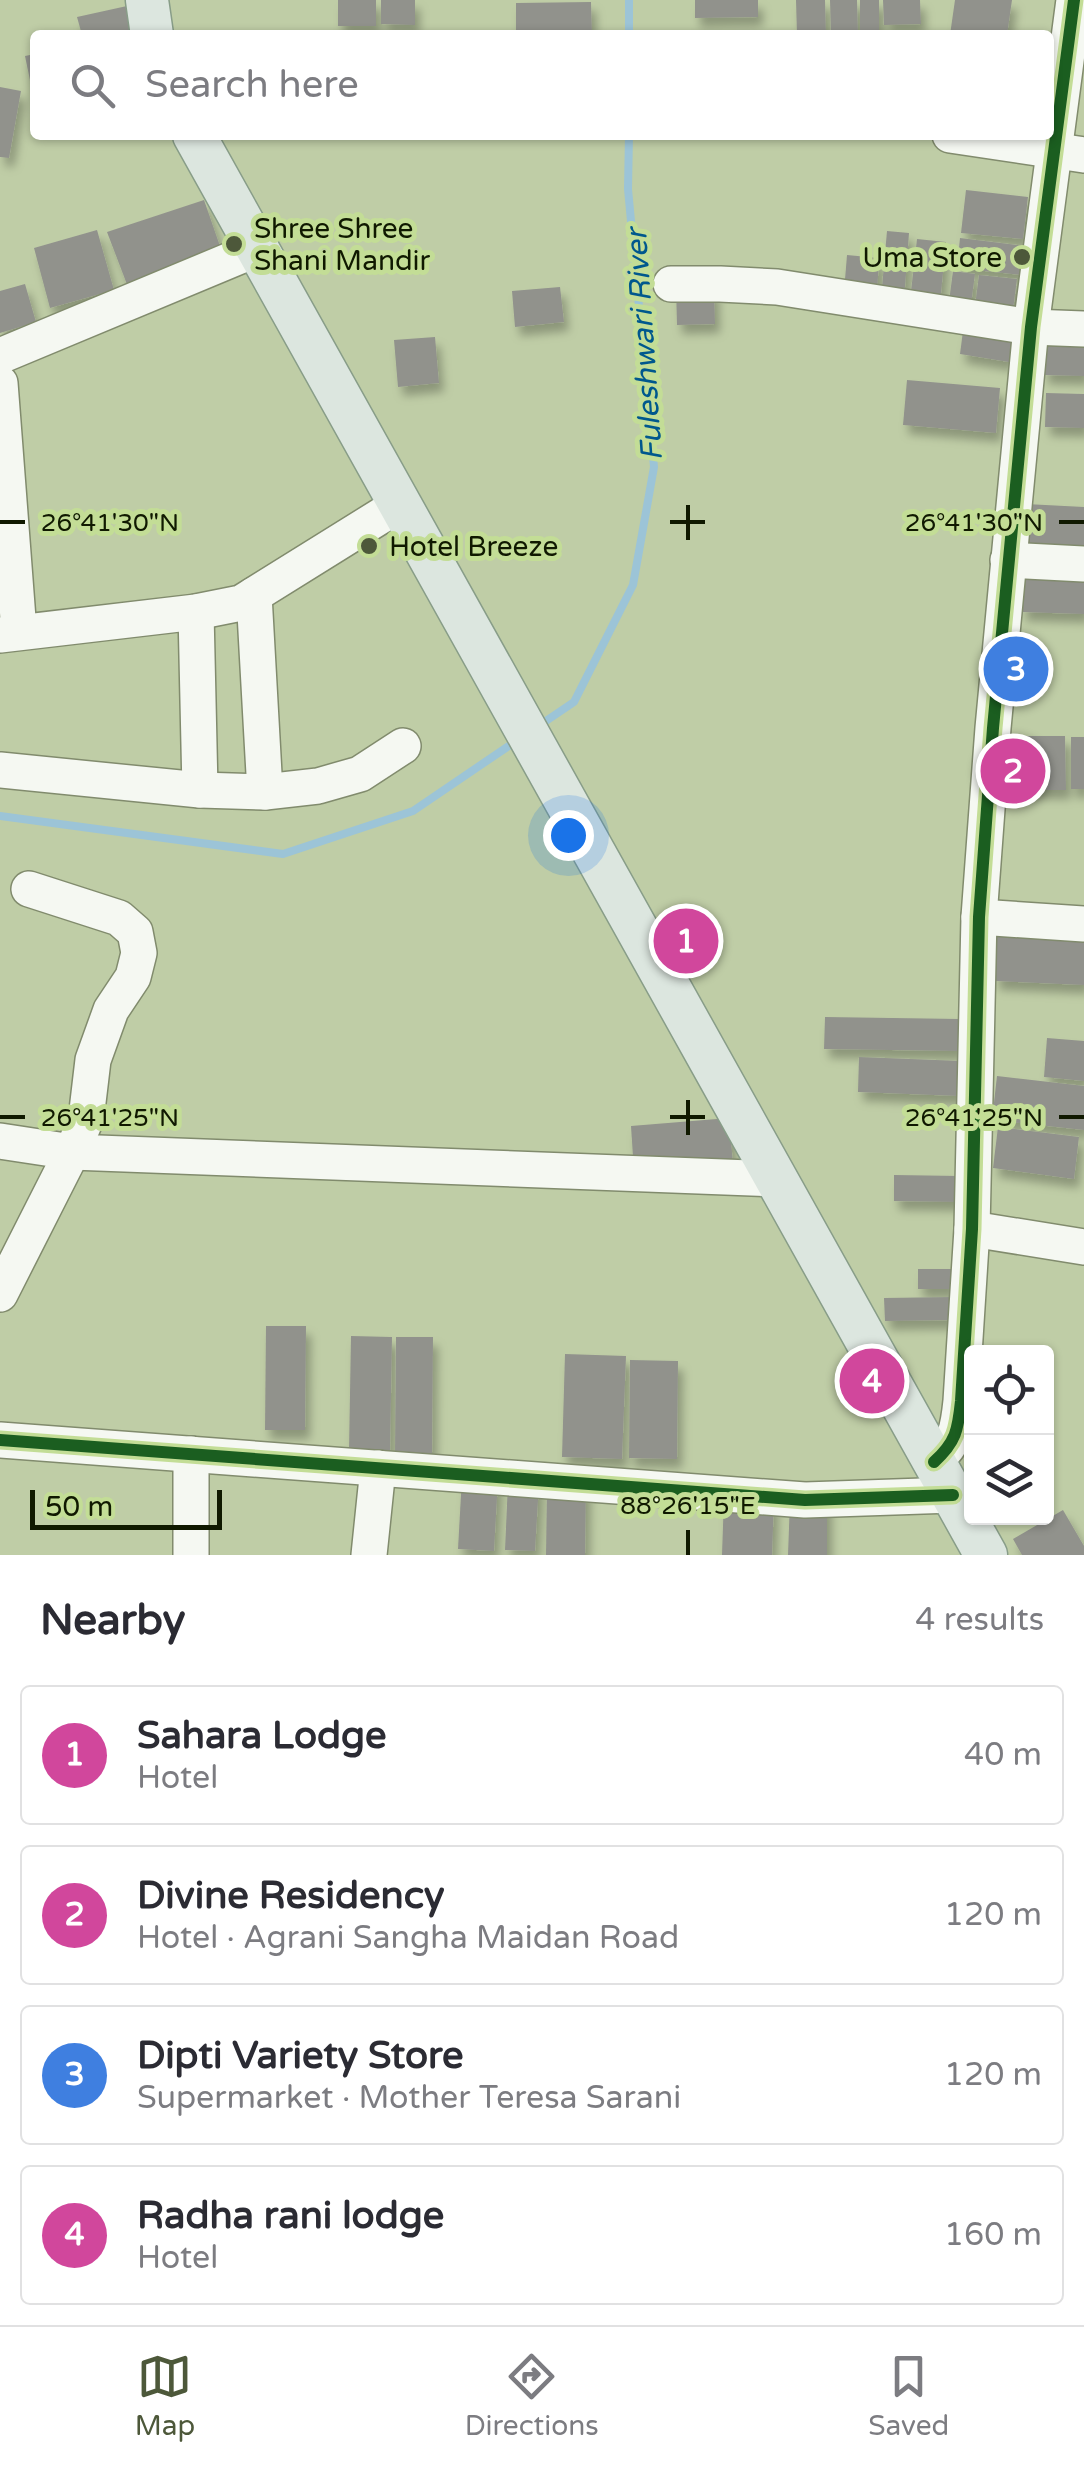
<!DOCTYPE html>
<html lang="en">
<head>
<meta charset="utf-8">
<style>
	body { margin:0; font-family:"Varela Round",sans-serif; background:#f2f2f3; color:#2b2b33 }
	.controls { position:absolute; right:30px; bottom:30px; display:grid; overflow:hidden; border-radius:10px; box-shadow:0 2px 8px #0004 }
	.controls button { width:90px; height:90px; display:grid; place-items:center; padding:0; border:0; border-bottom:2px solid #e1e1e2; background:#fff; color:#2b2b33; font:50px sans-serif }
	.scale { position:absolute; left:30px; bottom:25px; width:192px; box-sizing:border-box; padding-left:10px; border:5px solid #101900; border-top:0; font-size:28px; line-height:35px; white-space:nowrap; color:#101900; -webkit-text-stroke:8px #c3dd96; paint-order:stroke }
	.you { position:absolute; left:568px; top:835px; width:35px; height:35px; margin:-25px; border:8px solid #fff; border-radius:50%; background:#1a73e8; box-shadow:0 0 0 15px #1a73e833 }
	.badge { display:grid; place-items:center; width:65px; height:65px; border-radius:50%; background:#4d583a; color:#fff; font-size:32px; font-weight:700 }
	.pin { position:absolute; translate:-50% -50%; border:5px solid #fff; box-shadow:0 2px 10px #0006 }
	.list { margin:0; padding:0; list-style:none }
	h2 { display:flex; justify-content:space-between; align-items:center; height:130px; margin:0; padding:0 40px; font-size:42px }
	h2 small { font-size:32px; font-weight:400; color:#7c7c81 }
	.list li { display:grid; grid-template-columns:65px 1fr auto; gap:30px; align-items:center; box-sizing:border-box; height:140px; margin:0 20px 20px; padding:0 20px; border:2px solid #e1e1e2; border-radius:10px }
	.list b { display:block; font-size:38px; white-space:nowrap }
	.list p { margin:0; font-size:32px; white-space:nowrap; color:#7c7c81 }
	.list em { font-size:32px; font-style:normal; color:#7c7c81 }
	.icon { flex:none; width:55px; height:55px; fill:none; stroke:currentColor; stroke-width:2; stroke-linecap:round; stroke-linejoin:round }
	.map { position:relative; flex:none; width:1084px; height:1555px; overflow:hidden }
	.search { position:absolute; background:#fff; box-shadow:0 2px 8px #0004; left:30px; right:30px; top:30px; height:110px; display:flex; align-items:center; gap:25px; box-sizing:border-box; padding:0 35px; border-radius:10px; color:#7c7c81; font-size:38px }
	.sheet { height:770px; background:#fff }
	nav { display:flex; justify-content:space-around; align-items:center; box-sizing:border-box; height:140px; border-top:2px solid #e1e1e2; background:#fff; font-size:28px; color:#7c7c81 }
	nav a { display:grid; justify-items:center; gap:5px }
	nav .on { color:#4d583a }
	.map>svg:first-child { display:block }
	.lines { fill:none; stroke-linecap:round; stroke-linejoin:round }
	.stream { stroke:#9cc4d7; stroke-width:8 }
	.building { fill:#91928c; filter:url(#shadow) }
	.minor-casing { stroke:#818b6d; stroke-width:38 }
	.major-casing { stroke:#889d88; stroke-width:45 }
	.minor { stroke:#f5f8f2; stroke-width:35 }
	.major { stroke:#dce6df; stroke-width:42 }
	.cycleway-casing { stroke:#c3dd96; stroke-width:19 }
	.cycleway { stroke:#1b5e20; stroke-width:12 }
	.ticks { fill:none; stroke:#101900; stroke-width:4 }
	.poi-dot { fill:#4d583a; stroke:#c3dd96; stroke-width:4 }
	.labels { text-anchor:middle; stroke-width:10; stroke-linejoin:round; paint-order:stroke }
	.poi-label { font-size:28px; fill:#101900; stroke:#c3dd96; text-anchor:start }
	.water-label { font-size:30px; font-style:italic; fill:#00588d; stroke:#c3dd96 }
	.ticks-label { font-size:25px; text-anchor:middle; fill:#101900; stroke:#c3dd96; stroke-width:10; stroke-linejoin:round; paint-order:stroke }
</style>
</head>
<body>
<div class="map">
<svg width="1084" height="1555" viewBox="0 0 1084 1555">
	<defs>
		<filter id="shadow"><feDropShadow dx="5" dy="9" stdDeviation="5" flood-color="#0004"/></filter>
	</defs>
	<rect width="100%" height="100%" fill="#bfcda6"/>
	<g class="lines">
		<g class="stream">
			<path d="M629 35V0"/>
			<path d="M540 725 574 702 633 585 654 467 628 189 629 135"/>
			<path d="M0 816 283 854 413 811 516 741"/>
		</g>
	</g>
	<g class="building">
		<rect x="338" y="0" width="38" height="26"/>
		<path d="M381 0H415V25L381 24Z"/>
		<path d="M695 0H758V17L695 18Z"/>
		<path d="M796 0H825L826 35H797Z"/>
		<path d="M830 0H857L858 35H831Z"/>
		<rect x="860" y="0" width="19" height="35"/>
		<path d="M883 0H920L921 24 884 25Z"/>
		<path d="M955 0H1012L1007 35H950Z"/>
		<path d="M591 2 592 35H516V3Z"/>
		<path d="M127 6 133 35H82L77 17Z"/>
		<path d="M35 54V95H33L25 56Z"/>
		<path d="M0 87 21 91 9 158 0 157Z"/>
		<path d="M966 190 1028 197 1023 239 961 233Z"/>
		<path d="M204 200 222 252 128 287 107 232Z"/>
		<path d="M97 230 114 290 50 308 34 248Z"/>
		<path d="M887 231 909 233 904 300 881 299Z"/>
		<path d="M960 238 1025 246 1022 275 957 268Z"/>
		<path d="M917 239 946 242 940 303 910 300Z"/>
		<path d="M847 255 879 258 877 294 844 292Z"/>
		<path d="M953 271 975 274 970 312 948 309Z"/>
		<path d="M979 275 1017 279 1012 317 974 313Z"/>
		<path d="M25 284 36 322 0 333V291Z"/>
		<path d="M560 287 564 322 515 327 512 291Z"/>
		<path d="M676 287H714L715 324 677 325Z"/>
		<path d="M963 331 1012 338 1009 362 960 354Z"/>
		<path d="M1044 336 1084 337V376L1043 375Z"/>
		<path d="M435 337 439 383 398 387 394 340Z"/>
		<path d="M907 380 1000 388 996 433 903 425Z"/>
		<path d="M1046 393 1084 394V428L1045 427Z"/>
		<path d="M1026 504 1084 507V554L1024 551Z"/>
		<path d="M1023 576 1084 579V614L1021 612Z"/>
		<path d="M1012 736H1065L1066 790H1012Z"/>
		<rect x="1071" y="737" width="13" height="52"/>
		<path d="M996 928 1084 933V985L994 981Z"/>
		<path d="M825 1017 960 1019 959 1051 824 1049Z"/>
		<path d="M1047 1038 1084 1041V1081L1044 1077Z"/>
		<path d="M859 1057 961 1061 960 1096 858 1092Z"/>
		<path d="M997 1076 1084 1086V1130L992 1120Z"/>
		<path d="M729 1118 733 1164 634 1172 631 1126Z"/>
		<path d="M998 1127 1079 1137 1074 1179 993 1168Z"/>
		<path d="M894 1175 960 1176V1202L894 1201Z"/>
		<rect x="918" y="1269" width="34" height="20"/>
		<path d="M954 1297V1320L885 1321 884 1298Z"/>
		<path d="M266 1326H306L305 1430H265Z"/>
		<path d="M351 1336 392 1337 390 1451H349Z"/>
		<path d="M396 1337H433L432 1455H395Z"/>
		<path d="M565 1354 626 1356 622 1459 562 1457Z"/>
		<path d="M630 1360 678 1361 677 1459 629 1458Z"/>
		<path d="M462 1477 498 1479 494 1551 458 1549Z"/>
		<path d="M508 1482 539 1483 535 1551 505 1550Z"/>
		<path d="M547 1485H586L585 1555H546Z"/>
		<path d="M724 1497 774 1499 772 1555H722Z"/>
		<path d="M790 1500 827 1501V1555H788Z"/>
		<path d="M1063 1510 1084 1546V1555H1022L1013 1539Z"/>
	</g>
	<g class="lines">
		<defs>
			<g id="minor">
				<path d="M950 135 1084 155"/>
				<path d="M671 284H720L777 287 1031 327 1084 329"/>
				<path d="M0 356 257 249"/>
				<path d="M0 383 19 632"/>
				<path d="M1008 560 1084 564"/>
				<path d="M254 595 265 792"/>
				<path d="M196 612 200 790"/>
				<path d="M0 635 196 612 241 603 400 504"/>
				<path d="M0 770 200 790 265 792 318 786 360 774 403 746"/>
				<path d="M979 917 1084 924"/>
				<path d="M0 1141 72 1152 776 1179"/>
				<path d="M972 1229 1084 1247"/>
				<path d="M0 1294 72 1152 86 1119 93 1060 111 1010 133 977 139 953 135 932 119 918 29 889"/>
				<path d="M0 1440 805 1500 953 1495"/>
				<path d="M191 1454V1555"/>
				<path d="M934 1462C956 1442 958 1430 961 1401L972 1229 979 917 993 728 1031 327 1074 0"/>
				<path d="M369 1555 378 1468"/>
			</g>
			<g id="major">
				<path d="M147 0 152 35"/>
				<path d="M194 135 986 1555"/>
			</g>
		</defs>
		<use href="#minor" class="minor-casing"/>
		<use href="#major" class="major-casing"/>
		<use href="#minor" class="minor"/>
		<use href="#major" class="major"/>
		<defs>
			<g id="cycleway">
				<path d="M0 1440 805 1500 953 1495"/>
				<path d="M934 1462C956 1442 958 1430 961 1401L972 1229 979 917 993 728 1031 327 1074 0"/>
			</g>
		</defs>
		<use href="#cycleway" class="cycleway-casing"/>
		<use href="#cycleway" class="cycleway"/>
	</g>
	<path class="ticks" d="M688 505V540M0 522H25M670 522H705M1059 522H1084M688 1100V1135M0 1117H25M670 1117H705M1059 1117H1084M688 1530V1555"/>
	<g class="poi-dot">
		<circle cx="234" cy="244" r="10"/>
		<circle cx="1022" cy="257" r="10"/>
		<circle cx="369" cy="546" r="10"/>
	</g>
	<g class="labels">
		<g class="poi-label">
			<text x="254" y="238">Shree Shree<tspan x="254" dy="32">Shani Mandir</tspan></text>
			<text x="1002" y="267" text-anchor="end">Uma Store</text>
			<text x="389" y="556">Hotel Breeze</text>
		</g>
		<g class="water-label">
			<text transform="translate(644 345) rotate(-94)" y="10">Fuleshwari River</text>
		</g>
	</g>
	<g class="ticks-label">
		<text x="110" y="531">26°41'30"N</text>
		<text x="974" y="531">26°41'30"N</text>
		<text x="110" y="1126">26°41'25"N</text>
		<text x="974" y="1126">26°41'25"N</text>
		<text x="688" y="1514">88°26'15"E</text>
	</g>
</svg>
<div class="controls">
<button><svg class="icon" aria-label="locate" viewBox="0 0 24 24"><circle cx="12" cy="12" r="6"/><path d="M12 2v4M12 18v4M2 12h4M18 12h4"/></svg></button>
<button><svg class="icon" aria-label="layers" viewBox="0 0 24 24"><path d="M12 4l9 5-9 5-9-5zM3 14l9 5 9-5"/></svg></button>
</div>
<div class="scale">50 m</div>
<div class="you"></div>
<div class="pin badge" style="left:686px;top:941px;background:#d1479c">1</div>
<div class="pin badge" style="left:1013px;top:771px;background:#d1479c">2</div>
<div class="pin badge" style="left:1016px;top:669px;background:#3f7fe0">3</div>
<div class="pin badge" style="left:872px;top:1381px;background:#d1479c">4</div>
<div class="search"><svg class="icon" aria-label="search" viewBox="0 0 24 24"><circle cx="10" cy="10" r="6"/><path d="M15 15l6 6"/></svg>Search here</div>
</div>
<section class="sheet">
<h2>Nearby<small>4 results</small></h2>
<ul class="list">
<li><span class="badge" style="background:#d1479c">1</span><div><b>Sahara Lodge</b><p>Hotel</p></div><em>40 m</em></li>
<li><span class="badge" style="background:#d1479c">2</span><div><b>Divine Residency</b><p>Hotel · Agrani Sangha Maidan Road</p></div><em>120 m</em></li>
<li><span class="badge" style="background:#3f7fe0">3</span><div><b>Dipti Variety Store</b><p>Supermarket · Mother Teresa Sarani</p></div><em>120 m</em></li>
<li><span class="badge" style="background:#d1479c">4</span><div><b>Radha rani lodge</b><p>Hotel</p></div><em>160 m</em></li>
</ul>
</section>
<nav>
<a class="on"><svg class="icon" aria-label="map" viewBox="0 0 24 24"><path d="M3 6l6-2 6 2 6-2v14l-6 2-6-2-6 2zM9 4v14M15 6v14"/></svg>Map</a>
<a><svg class="icon" aria-label="directions" viewBox="0 0 24 24"><path d="M12 3l9 9-9 9-9-9zM9 14v-3h6M13 9l2 2-2 2"/></svg>Directions</a>
<a><svg class="icon" aria-label="saved" viewBox="0 0 24 24"><path d="M7 4h10v16l-5-4-5 4z"/></svg>Saved</a>
</nav>
</body>
</html>
